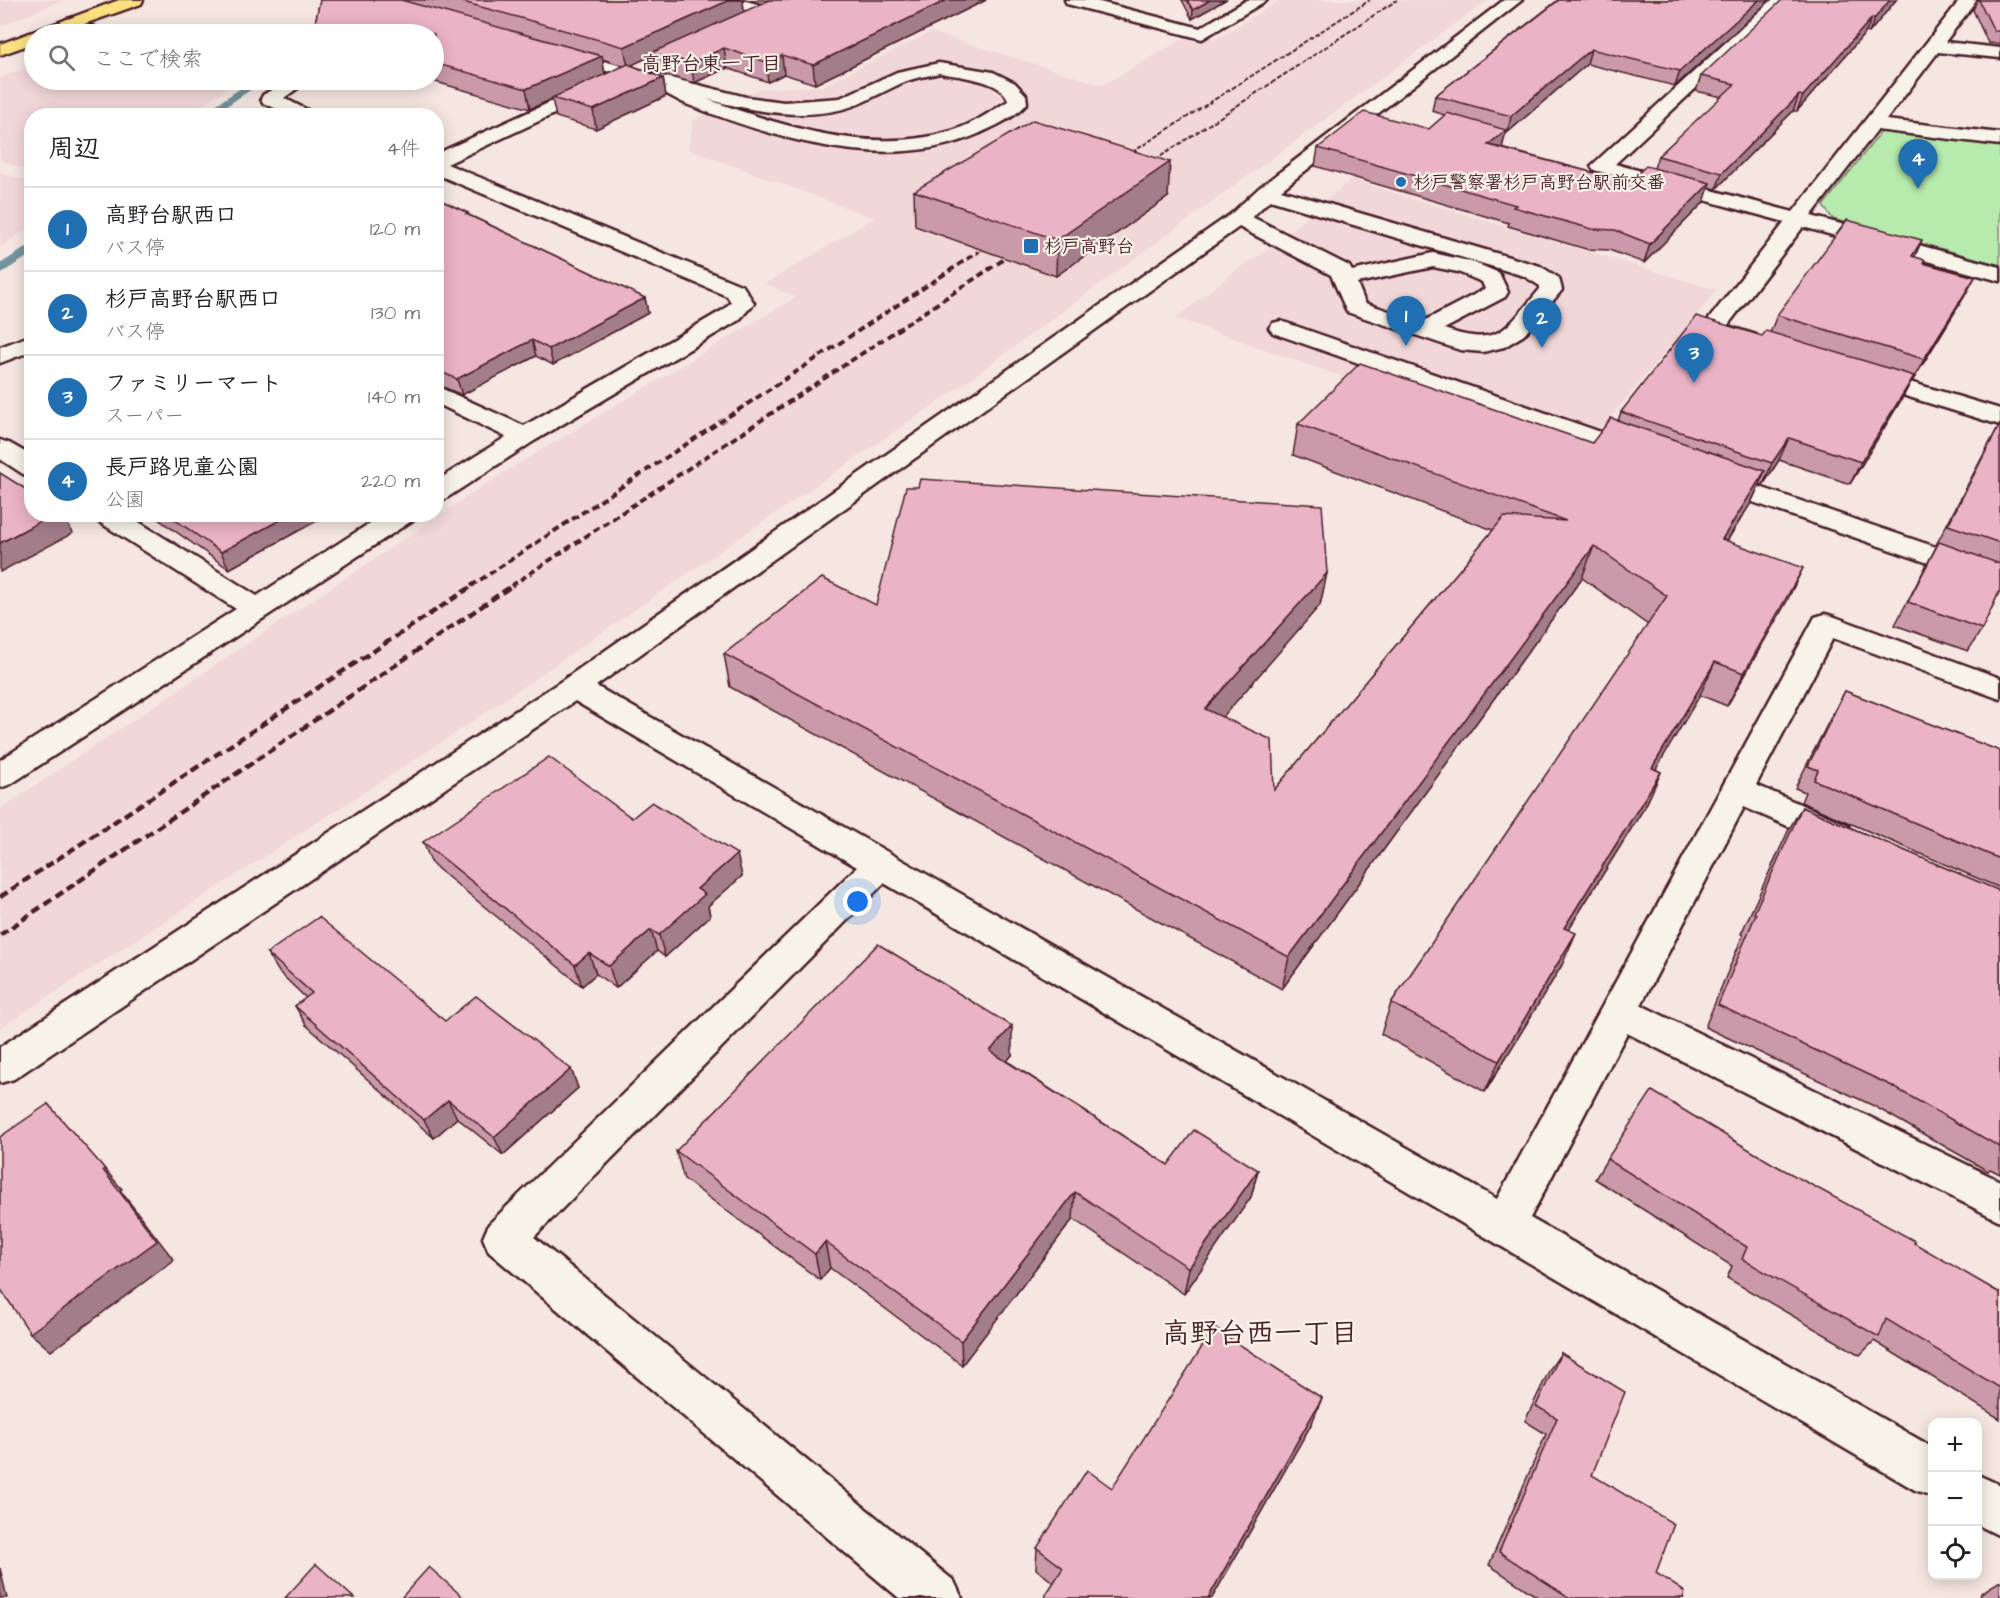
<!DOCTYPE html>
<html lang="ja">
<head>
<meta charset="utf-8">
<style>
	body { margin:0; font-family:"Architects Daughter","Klee One",sans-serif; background:#f6f6f6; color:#202124 }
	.controls { position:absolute; right:18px; bottom:18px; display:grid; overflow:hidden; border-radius:12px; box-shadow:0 3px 15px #0003 }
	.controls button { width:54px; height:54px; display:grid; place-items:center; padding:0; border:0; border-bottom:2px solid #e0e0e0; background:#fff; color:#202124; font:30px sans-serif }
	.you { position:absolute; left:858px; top:902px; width:21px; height:21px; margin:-15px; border:4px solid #fff; border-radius:50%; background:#1a73e8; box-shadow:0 0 0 9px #1a73e833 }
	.badge { display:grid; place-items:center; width:39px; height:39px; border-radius:50%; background:#1f6fb2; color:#fff; font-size:20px; font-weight:700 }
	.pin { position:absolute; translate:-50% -50px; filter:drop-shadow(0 2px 3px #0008) }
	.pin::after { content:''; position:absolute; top:32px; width:21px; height:18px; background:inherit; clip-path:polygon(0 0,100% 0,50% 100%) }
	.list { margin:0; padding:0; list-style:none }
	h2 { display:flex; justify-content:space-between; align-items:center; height:78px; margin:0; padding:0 24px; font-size:26px }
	h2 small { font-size:20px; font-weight:400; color:#757577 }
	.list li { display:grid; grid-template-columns:39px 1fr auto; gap:18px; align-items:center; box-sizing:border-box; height:84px; padding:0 24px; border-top:2px solid #e0e0e0 }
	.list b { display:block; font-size:22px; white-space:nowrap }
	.list p { margin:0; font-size:20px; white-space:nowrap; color:#757577 }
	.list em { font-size:20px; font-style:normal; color:#757577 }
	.icon { flex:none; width:33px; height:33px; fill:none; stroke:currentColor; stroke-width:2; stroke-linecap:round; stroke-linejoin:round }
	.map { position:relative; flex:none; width:2000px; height:1598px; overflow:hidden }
	.search { position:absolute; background:#fff; box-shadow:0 3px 15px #0003; left:24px; top:24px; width:420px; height:66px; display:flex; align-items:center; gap:15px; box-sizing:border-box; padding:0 21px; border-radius:33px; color:#757577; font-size:22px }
	.panel { position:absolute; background:#fff; box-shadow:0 3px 15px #0003; left:24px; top:108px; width:420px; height:414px; border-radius:24px }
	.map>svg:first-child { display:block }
	.built { fill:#f2d7d9 }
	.green { fill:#b6ebad; stroke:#80856c; stroke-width:1.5 }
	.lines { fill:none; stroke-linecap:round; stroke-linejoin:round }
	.stream { fill:#73939c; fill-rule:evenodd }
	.minor-casing { stroke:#4a1f2b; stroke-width:5 }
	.highway-casing { stroke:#4a1f2b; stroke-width:5 }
	.minor { fill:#f7f3e8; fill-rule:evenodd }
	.highway { fill:#fce080; fill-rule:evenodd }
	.rail-far2 { stroke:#4a1f2b; stroke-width:2; stroke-dasharray:5 2; stroke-linecap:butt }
	.rail-far1 { stroke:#4a1f2b; stroke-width:4; stroke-dasharray:7 4; stroke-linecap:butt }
	.rail { stroke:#4a1f2b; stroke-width:4.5; stroke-dasharray:9 4.5; stroke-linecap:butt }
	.wall { fill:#ca9aaa; stroke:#4a1f2b; stroke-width:1.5; fill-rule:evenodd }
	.shaded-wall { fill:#a47d8b; stroke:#4a1f2b; stroke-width:1.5 }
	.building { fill:#ebb3c6; stroke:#4a1f2b; stroke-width:1.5 }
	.poi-dot { fill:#1f6fb2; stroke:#f7f3e8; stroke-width:2 }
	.labels { text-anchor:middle; stroke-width:4.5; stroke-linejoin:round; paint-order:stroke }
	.far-poi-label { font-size:18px; font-weight:bold; fill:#4a1f2b; stroke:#f7f3e8; text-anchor:start }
	.far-neighbourhood-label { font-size:20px; font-weight:bold; fill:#4a1f2b; stroke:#f7f3e8 }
	.near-neighbourhood-label { font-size:28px; font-weight:bold; fill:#4a1f2b; stroke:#f7f3e8 }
</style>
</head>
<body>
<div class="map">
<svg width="2000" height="1598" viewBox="0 0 2000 1598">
	<rect width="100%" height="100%" fill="#f5e6e1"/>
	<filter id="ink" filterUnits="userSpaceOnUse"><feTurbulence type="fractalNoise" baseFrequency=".0167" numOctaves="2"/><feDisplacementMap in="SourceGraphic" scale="12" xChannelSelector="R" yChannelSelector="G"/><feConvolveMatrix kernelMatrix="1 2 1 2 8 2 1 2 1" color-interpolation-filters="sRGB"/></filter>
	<g filter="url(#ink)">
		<g class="built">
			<path d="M0 0H64L0 26Z"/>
			<path d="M1280 0H1488L955 390 451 736 0 1028V809L500 475 796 297 765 284 874 218 688 149 694 120 759 89 823 86 931 32 1103 85 1185 38H1218Z"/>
			<path d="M34 65V80H238L188 115 32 116 31 172 0 160V78Z"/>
			<path d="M0 172 32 183 31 226 0 247Z"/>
			<path d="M1360 172 1371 186 1717 290 1576 459 1176 318 1239 268 1265 252Z"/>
		</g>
		<path class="green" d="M1895 130 2000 143V265L1833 219 1823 206 1881 132Z"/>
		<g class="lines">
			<g class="stream">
				<path d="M253 80H265L212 116H199Z"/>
				<path d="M32 244V254L0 274V264Z"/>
			</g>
			<defs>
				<g id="minor">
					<path d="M716 0H742L772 8 774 12 766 17 718 4Z"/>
					<path d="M1065 0H1092L1200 28 1247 0H1267L1202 39 1067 4Z"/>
					<path d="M1504 0H1522L1281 190 1540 266 1559 278 1562 290 1524 335 1504 347 1483 352 1460 350 1347 312 1331 275 1239 227 596 686 1497 1199 1815 617 1825 614 1835 617 2000 678V699L1833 638 1756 785 1848 825 1853 834 1848 843 1836 847 1744 807 1641 1005 2000 1181V1221L1627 1033 1530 1218 1932 1447V1496L1915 1490 884 883 534 1237 954 1581 962 1598H899L489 1252 483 1238 489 1224 857 867 575 701 14 1079 0 1083V1047L563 680 1231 214 1259 188ZM1270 200 1524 276 1540 286V289C1505 330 1500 348 1444 329L1505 297 1508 292 1499 273 1473 262 1433 253 1352 271 1349 266 1252 217ZM1433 267 1458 272 1482 282 1485 289 1422 322 1365 303 1357 283Z"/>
					<path d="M1772 0H1790L1615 164 1793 212 1960 0H1977L1945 42 2000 48V58L1938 52 1886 120 2000 133V145L1877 130 1811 216 2000 267V281L1803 227 1727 326 1756 335 1760 340 1756 345 1748 347 1705 334 1701 329 1705 324 1785 222 1594 170 1591 166Z"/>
					<path d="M67 19 104 30 107 34C92 35 69 36 58 24Z"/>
					<path d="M560 50 746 97 784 102 840 98 897 72 939 63 993 72 1015 83 1026 95 1027 103C1017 117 993 127 978 134 885 174 776 139 686 104 671 97 656 87 642 82 614 71 583 66 554 59L551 55 554 51ZM939 73C956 76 1005 80 1008 101 989 113 970 126 948 132 869 155 781 126 707 99 753 111 806 122 853 106 872 99 889 88 907 81 917 77 929 76 939 73Z"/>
					<path d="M288 80H309L284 98 319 116H293L263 103 261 99 263 95Z"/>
					<path d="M595 82 604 88 601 92 447 164 743 286 754 303 739 320 534 441 445 499 436 501V481L506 437 436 403V386L524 426 723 310 731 302 727 296 436 174V154Z"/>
					<path d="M1281 321 1647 448 1651 453 1647 458 1638 461 1629 458 1273 333 1269 328 1273 323Z"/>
					<path d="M32 335V351L0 363V347Z"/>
					<path d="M1866 369 2000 409V425L1857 381 1854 376 1857 371Z"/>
					<path d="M0 440 9 443 32 456V476L23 474 0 459Z"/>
					<path d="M1713 471 2000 569V588L1704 485 1700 479 1704 473Z"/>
					<path d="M93 514H126L257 596 384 514H416L413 520 11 784 0 788V760L236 609 96 520Z"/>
					<path d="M1978 1475 2000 1485V1536L1978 1525Z"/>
				</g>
				<path id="highway" d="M119 0H143L141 4 56 34H34V43L0 55V44Z"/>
			</defs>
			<use href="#minor" class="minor-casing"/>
			<use href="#highway" class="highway-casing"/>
			<use href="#minor" class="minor"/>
			<use href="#highway" class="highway"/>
			<g class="rail-far2">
				<path d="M1120 160 1370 0"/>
				<path d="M1143 168 1397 0"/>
				<path d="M976 254 997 240"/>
				<path d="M1013 254 1020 249"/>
			</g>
			<g class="rail-far1">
				<path d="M471 586 978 252"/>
				<path d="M511 586 1015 252"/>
			</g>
			<g class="rail">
				<path d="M0 897 474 585"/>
				<path d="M0 935 513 585"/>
			</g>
		</g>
		<g class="wall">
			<path d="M320 0H743L744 12 762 4 750 0H986L815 84 784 74 768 82 727 68 694 83 654 72 651 56 631 65 663 78 666 96 596 129 556 117 552 99 530 109 429 80H434V34H316L314 28ZM602 59 624 66 605 74Z"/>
			<path d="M1182 0H1225L1192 19Z"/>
			<path d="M1558 0H1770L1675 86 1587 64 1508 132 1506 131 1502 148 1628 182 1654 168 1658 156 1722 97 1696 91 1701 76 1896 0 1869 33 1866 32 1797 111H1793L1716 189 1709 187 1704 202 1644 263 1609 250 1586 249 1508 226 1509 223 1315 166 1318 148 1429 129 1445 115 1432 111 1435 96Z"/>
			<path d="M1977 0H2000V44L1988 43 1973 10Z"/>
			<path d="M914 191 1168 197 1056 276 915 226Z"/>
			<path d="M436 198 468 213 469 215 645 298 648 313 553 365 536 356 462 395 436 384Z"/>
			<path d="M1914 257 1923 263 1975 277 1964 297 1913 380H1912L1903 397 1850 484 1779 460 1763 485 1760 484 1751 503 1727 541 1787 601 1727 706 1700 695 1655 769 1661 772 1646 805 1568 930 1562 965 1485 1092 1381 1034 1391 1003 1648 625 1582 578 1282 989 730 687 724 654 876 605 1327 573 1320 605 1222 717 1274 790 1493 530 1293 455 1298 424 1592 443 1618 421 1621 412 1762 336 1770 333 1777 315Z"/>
			<path d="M2000 423V590L1982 629 1968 651 1895 625 1937 545H1936Z"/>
			<path d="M151 514H329L229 569Z"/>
			<path d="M1845 691 2000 751V888L1801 802 1805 792 1795 788 1833 713Z"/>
			<path d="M1802 807 2000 891V1174L1990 1169 1988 1171 1874 1106 1705 1027 1743 935 1741 934 1789 829Z"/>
			<path d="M632 818 742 876 708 906 710 916 665 957 657 951 616 988 596 974 582 986 432 864 423 842Z"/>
			<path d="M267 953 445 1021 571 1069 578 1088 503 1155 457 1118 434 1138 306 1025 295 1006 306 998 279 972Z"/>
			<path d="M1012 1055 1007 1061 1168 1165 1258 1170 1251 1197 1184 1294 1073 1219 962 1365 830 1268 820 1280 684 1179 676 1151Z"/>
			<path d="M1607 1159 1773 1164 2000 1293V1419L1874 1341 1860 1355 1727 1278 1732 1266 1595 1179Z"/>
			<path d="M1561 1353 1592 1475 1656 1573 1683 1598H1539L1489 1565 1546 1434 1525 1421 1550 1369Z"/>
			<path d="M1312 1423 1212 1598H1045V1596L1054 1583 1036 1569 1037 1548 1112 1488Z"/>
			<path d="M2000 1581V1598H1980L1981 1593Z"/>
		</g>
		<g class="shaded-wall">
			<path d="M730 0H743L744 14 651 53V56L628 67 624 47Z"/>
			<path d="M947 0H986L815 84 813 65Z"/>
			<path d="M1210 0H1225L1192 19 1193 10Z"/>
			<path d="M1759 0H1770L1675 86 1680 71Z"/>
			<path d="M1890 0H1896L1869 33 1875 18Z"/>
			<path d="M1872 18 1866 32 1797 111 1803 96Z"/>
			<path d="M724 48 727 68 694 83 691 63Z"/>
			<path d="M1591 49 1587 64 1508 132 1511 116Z"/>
			<path d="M782 55 784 74 768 82 766 62Z"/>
			<path d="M602 56 605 75 552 98V99L530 109 526 89Z"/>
			<path d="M663 78 666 96 596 129 593 110Z"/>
			<path d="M1799 95 1793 111 1716 189 1722 173Z"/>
			<path d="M1506 130 1502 148 1488 145Z"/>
			<path d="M1170 162 1168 197 1056 276 1057 240Z"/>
			<path d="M1710 183 1704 202 1644 263 1650 244Z"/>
			<path d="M1922 240 1913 261 1912 256Z"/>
			<path d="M1975 277 1964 297 1913 380 1924 359Z"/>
			<path d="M645 298 648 313 553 365 549 349Z"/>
			<path d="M532 340 536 356 462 395 457 379Z"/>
			<path d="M1914 376 1903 397 1850 484 1861 462Z"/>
			<path d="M436 397 440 407 436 409Z"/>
			<path d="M438 436 443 453 436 456V437Z"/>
			<path d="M1789 438 1779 460 1763 485 1772 463Z"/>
			<path d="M1765 471 1751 503 1707 571 1722 539Z"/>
			<path d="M54 514H62L73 533 0 572V543Z"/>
			<path d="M291 514H329L229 569 221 552Z"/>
			<path d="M1594 546 1582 578 1282 989 1289 957Z"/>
			<path d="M1803 568 1787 601 1727 706 1744 673Z"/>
			<path d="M1327 573 1320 605 1201 742 1205 709Z"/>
			<path d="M1715 662 1700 695 1637 801 1652 768Z"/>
			<path d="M1661 772 1646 805 1550 959 1564 928Z"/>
			<path d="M737 854 742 876 708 906 710 916 665 957 659 935 697 889Z"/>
			<path d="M651 930 657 951 616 988 609 966Z"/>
			<path d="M1576 933 1562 965 1485 1092 1499 1061Z"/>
			<path d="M589 953 596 974 582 986 575 965Z"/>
			<path d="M1012 1026V1055L991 1080 990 1051Z"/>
			<path d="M571 1069 578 1088 503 1155 494 1137Z"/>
			<path d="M448 1100 457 1118 434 1138 424 1120Z"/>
			<path d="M48 1104 122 1189 120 1190 174 1260 51 1351 30 1333Z"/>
			<path d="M1258 1170 1251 1197 1184 1294 1189 1268Z"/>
			<path d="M1075 1192 1073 1219 962 1365 961 1341Z"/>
			<path d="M825 1242 830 1268 820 1280 815 1254Z"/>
			<path d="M1322 1398 1312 1423 1212 1598H1208Z"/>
			<path d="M0 1568 7 1598H0Z"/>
		</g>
		<g class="building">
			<path d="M320 0H401L602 56 526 89 434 63V34H336L314 28Z"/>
			<path d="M456 0H730L624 47Z"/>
			<path d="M770 0H947L813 65 782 55 766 62 724 48 691 63 651 53Z"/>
			<path d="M1187 0H1210L1193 10Z"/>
			<path d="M1559 0H1759L1680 71 1591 49 1511 116 1435 96Z"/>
			<path d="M1782 0H1890L1875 18H1872L1803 96 1799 95 1722 173 1658 156 1735 84 1701 76Z"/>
			<path d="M1979 0H2000V31H1994Z"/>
			<path d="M628 64 663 78 593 110 552 98Z"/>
			<path d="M1364 112 1429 129 1447 113 1506 130 1488 145 1628 182 1646 166 1710 183 1650 244 1615 230 1592 229 1513 207 1516 205 1318 148Z"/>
			<path d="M1033 120 1170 162 1057 240 914 191Z"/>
			<path d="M436 198 468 213 466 214 645 298 549 349 532 340 457 379 436 370Z"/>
			<path d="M1847 220 1922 240 1912 256 1925 260 1923 263 1975 277 1924 359 1777 315Z"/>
			<path d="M1696 316 1762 336 1766 331 1914 376 1861 462 1789 438 1772 463 1621 412Z"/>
			<path d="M1360 363 1592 443 1611 418 1765 471 1722 539 1803 568 1744 673 1715 662 1652 768 1661 772 1564 928 1576 933 1499 1061 1391 1003 1667 596 1594 546 1289 957 724 654 822 578 876 605 906 487H918L920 479 1322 505 1327 573 1205 709 1272 740 1274 790 1504 517 1566 521 1298 424Z"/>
			<path d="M2000 424V543L1948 525Z"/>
			<path d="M0 473 32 493V514H54L0 543Z"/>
			<path d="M167 514H291L221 552Z"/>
			<path d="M1939 542 2000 564V590L1982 629 1908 602Z"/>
			<path d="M1845 691 2000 751V859L1814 780 1818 770 1808 766Z"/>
			<path d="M549 757 632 818 652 802 737 854 697 889 705 894 659 935 651 930 609 966 589 953 575 965 423 842Z"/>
			<path d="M1802 807 2000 891V1147L1890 1085 1718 1005 1756 914 1754 913Z"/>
			<path d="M319 917 445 1021 476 996 571 1069 494 1137 448 1100 424 1120 295 1006 312 993 267 953Z"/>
			<path d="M878 944 1012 1026 990 1051 1168 1165 1194 1130 1258 1170 1189 1268 1075 1192 961 1341 825 1242 815 1254 676 1151Z"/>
			<path d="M1652 1091 1773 1164 1915 1241 1914 1243 2000 1293V1388L1886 1319 1879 1337 1742 1259 1747 1247 1607 1159Z"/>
			<path d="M48 1104 105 1169 103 1170 157 1241 30 1333 0 1288V1137Z"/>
			<path d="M1214 1328 1322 1398 1208 1598H1047L1045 1596 1063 1568 1037 1548 1087 1470 1112 1488Z"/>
			<path d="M1561 1353 1625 1392 1592 1475 1674 1524 1656 1573 1685 1592 1683 1598H1570L1499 1552 1557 1418 1536 1406Z"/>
			<path d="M316 1564 354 1598H285Z"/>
			<path d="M429 1567 464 1598H401Z"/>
		</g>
	</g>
	<g class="poi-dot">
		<circle cx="1401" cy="182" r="6"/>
		<rect x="1023" y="238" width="16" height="16" rx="3"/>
	</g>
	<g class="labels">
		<g class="far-poi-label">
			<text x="1413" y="188">杉戸警察署杉戸高野台駅前交番</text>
			<text x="1044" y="252">杉戸高野台</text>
		</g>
		<g class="far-neighbourhood-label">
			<text x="711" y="70">高野台東一丁目</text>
		</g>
		<g class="near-neighbourhood-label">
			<text x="1260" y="1342">高野台西一丁目</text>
		</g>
	</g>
</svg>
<div class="controls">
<button>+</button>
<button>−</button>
<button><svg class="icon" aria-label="locate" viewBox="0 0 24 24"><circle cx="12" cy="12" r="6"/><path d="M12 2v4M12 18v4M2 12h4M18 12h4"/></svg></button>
</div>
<div class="you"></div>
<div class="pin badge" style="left:1406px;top:346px">1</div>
<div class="pin badge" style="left:1542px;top:348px">2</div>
<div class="pin badge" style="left:1694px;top:383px">3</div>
<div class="pin badge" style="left:1918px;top:189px">4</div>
<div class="search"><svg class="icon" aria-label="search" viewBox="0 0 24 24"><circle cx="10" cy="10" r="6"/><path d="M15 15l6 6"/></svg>ここで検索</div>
<section class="panel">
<h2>周辺<small>4件</small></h2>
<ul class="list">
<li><span class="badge">1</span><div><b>高野台駅西口</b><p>バス停</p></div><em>120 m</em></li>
<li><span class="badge">2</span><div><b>杉戸高野台駅西口</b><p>バス停</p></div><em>130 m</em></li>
<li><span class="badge">3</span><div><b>ファミリーマート</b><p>スーパー</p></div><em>140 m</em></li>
<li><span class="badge">4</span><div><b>長戸路児童公園</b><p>公園</p></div><em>220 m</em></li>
</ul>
</section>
</div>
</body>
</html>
